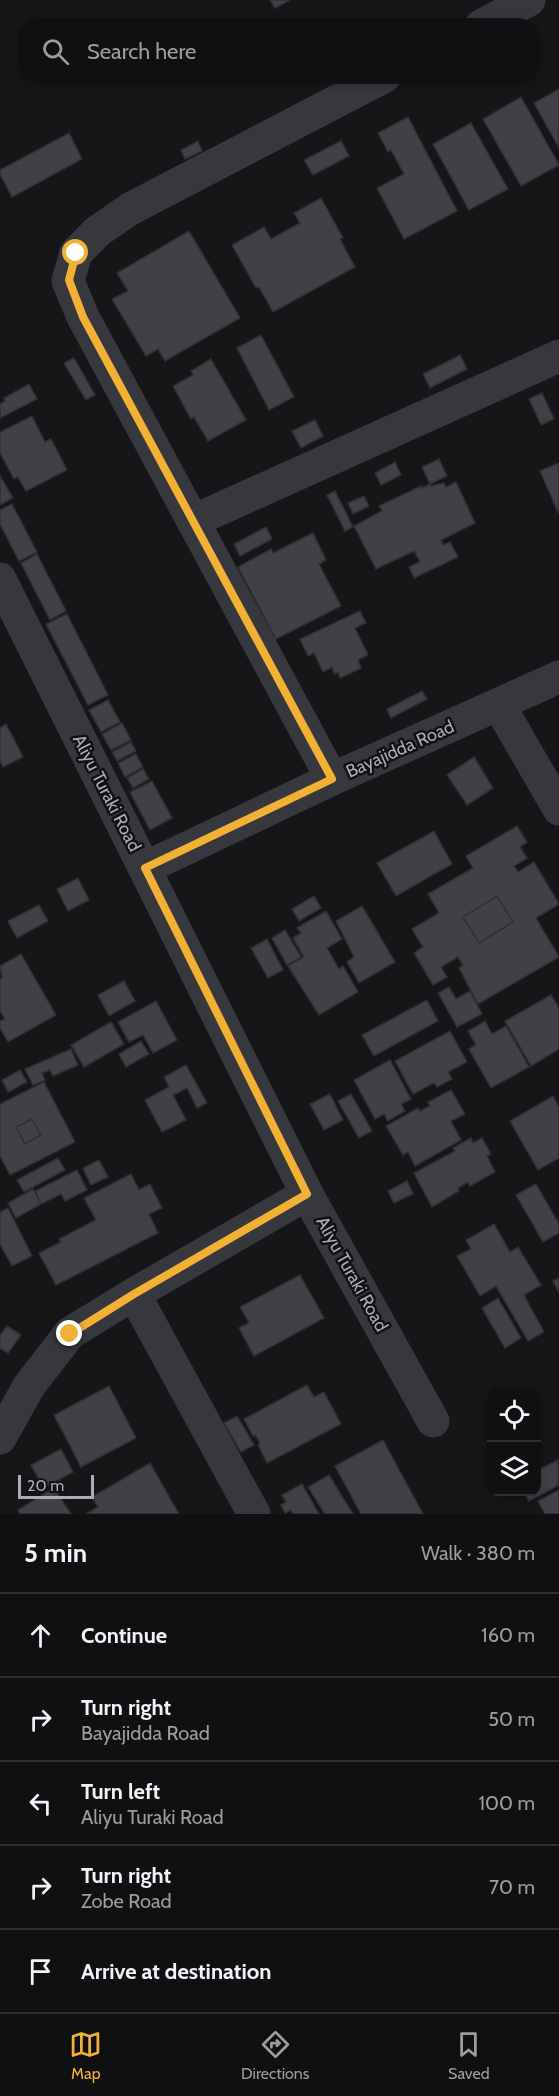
<!DOCTYPE html>
<html lang="en">
<head>
<meta charset="utf-8">
<style>
	body { margin:0; font-family:Cabin,sans-serif; background:#1e1e20; color:#f1f3f6 }
	.controls { position:absolute; right:18px; bottom:18px; display:grid; overflow:hidden; border-radius:12px; box-shadow:0 3px 9px #0003 }
	.controls button { width:54px; height:54px; display:grid; place-items:center; padding:0; border:0; border-bottom:2px solid #303032; background:#101012; color:#f1f3f6; font:30px sans-serif }
	.scale { position:absolute; left:18px; bottom:15px; width:76px; box-sizing:border-box; padding-left:6px; border:3px solid #a8adb8; border-top:0; font-size:16px; line-height:21px; white-space:nowrap; color:#a8adb8; -webkit-text-stroke:4px #111113; paint-order:stroke }
	.stop { position:absolute; width:18px; height:18px; margin:-14px; border:4px solid #f2b134; border-radius:50%; background:#fff }
	.stop.end { background:#f2b134; border-color:#fff; box-shadow:0 2px 6px #0008 }
	.list { margin:0; padding:0; list-style:none }
	h2 { display:flex; justify-content:space-between; align-items:center; height:78px; margin:0; padding:0 24px; font-size:26px }
	h2 small { font-size:20px; font-weight:400; color:#9c9d9f }
	.list li { display:grid; grid-template-columns:39px 1fr auto; gap:18px; align-items:center; box-sizing:border-box; height:84px; padding:0 24px; border-top:2px solid #303032 }
	.list b { display:block; font-size:22px; white-space:nowrap }
	.list p { margin:0; font-size:20px; white-space:nowrap; color:#9c9d9f }
	.list em { font-size:20px; font-style:normal; color:#9c9d9f }
	.icon { flex:none; width:33px; height:33px; fill:none; stroke:currentColor; stroke-width:2; stroke-linecap:round; stroke-linejoin:round }
	.map { position:relative; flex:none; width:559px; height:1514px; overflow:hidden }
	.search { position:absolute; background:#101012; box-shadow:0 3px 9px #0003; left:18px; right:18px; top:18px; height:66px; display:flex; align-items:center; gap:15px; box-sizing:border-box; padding:0 21px; border-radius:24px; color:#9c9d9f; font-size:22px }
	.sheet { height:498px; background:#101012 }
	nav { display:flex; justify-content:space-around; align-items:center; box-sizing:border-box; height:84px; border-top:2px solid #303032; background:#101012; font-size:16px; color:#9c9d9f }
	nav a { display:grid; justify-items:center; gap:3px }
	nav .on { color:#f2b134 }
	.map>svg:first-child { display:block }
	.building { fill:#404145; stroke:#303034; stroke-width:1.5 }
	.lines { fill:none; stroke-linecap:round; stroke-linejoin:round }
	.minor { stroke:#37383d; stroke-width:33 }
	.route { stroke:#f2b134; stroke-width:8 }
	.labels { text-anchor:middle; stroke-width:5; stroke-linejoin:round; paint-order:stroke }
	.street-label { font-size:18px; fill:#a8adb8; stroke:#111113 }
</style>
</head>
<body>
<div class="map">
<svg width="559" height="1514" viewBox="0 0 559 1514">
	<rect width="100%" height="100%" fill="#161618"/>
	<g class="building">
		<path d="M270 0H290L275 8Z"/>
		<path d="M519 76H533L522 82Z"/>
		<path d="M559 89V148L534 103Z"/>
		<path d="M521 97 559 165 521 186 483 119Z"/>
		<path d="M408 117 457 211 404 239 377 188 404 174 391 150 388 152 378 133Z"/>
		<path d="M471 123 508 189 469 210 433 144Z"/>
		<path d="M69 133 82 159 12 197 0 174V170Z"/>
		<path d="M198 141 202 151 185 159 181 150Z"/>
		<path d="M341 141 349 156 313 175 304 160Z"/>
		<path d="M321 198 343 238 340 239 355 267 273 312 259 287 256 288 232 245 264 227 271 239 300 223 294 213Z"/>
		<path d="M189 231 240 318 165 361 158 349 146 356 112 299 128 291 117 273Z"/>
		<path d="M261 335 294 397 269 410 237 348Z"/>
		<path d="M460 355 467 369 430 388 423 374Z"/>
		<path d="M74 358 95 395 86 400 64 363Z"/>
		<path d="M211 359 246 420 208 441 194 417 191 419 173 386 193 375 191 371Z"/>
		<path d="M29 384 37 399 0 418V404L5 401 4 398Z"/>
		<path d="M542 393 554 419 541 425 529 399Z"/>
		<path d="M32 416 45 442 51 439 67 470 26 491 18 477 14 479 0 453V432Z"/>
		<path d="M315 420 323 436 301 448 292 431Z"/>
		<path d="M439 459 447 476 430 484 422 467Z"/>
		<path d="M395 462 401 475 381 485 375 473Z"/>
		<path d="M559 463V512H558L540 471Z"/>
		<path d="M0 476 13 498 0 505Z"/>
		<path d="M456 482 475 523 441 540 443 545 450 542 458 557 414 578 409 567 420 562 414 551 376 569 354 526 382 511 379 506 421 486 422 488 430 484 431 486 444 483 446 487Z"/>
		<path d="M335 491 353 527 345 531 327 495Z"/>
		<path d="M364 496 369 506 353 514 348 503Z"/>
		<path d="M12 504 37 552 19 561 0 524V510Z"/>
		<path d="M266 527 272 539 240 556 234 544Z"/>
		<path d="M313 533 326 560 319 564 341 606 276 639 238 567 271 549 273 553Z"/>
		<path d="M37 554 66 611 50 620 21 563Z"/>
		<path d="M360 611 366 623 355 628 368 655 358 660 361 668 340 678 338 672 334 674 332 667 323 672 314 653 308 656 300 639Z"/>
		<path d="M67 614 108 695 88 705 46 624Z"/>
		<path d="M422 691 427 699 391 718 387 709Z"/>
		<path d="M108 700 120 722 101 732 89 710Z"/>
		<path d="M122 723 131 740 111 750 102 734Z"/>
		<path d="M6 724 23 757 3 767 0 761V728Z"/>
		<path d="M131 742 136 751 117 761 112 752Z"/>
		<path d="M136 754 143 767 125 777 118 763Z"/>
		<path d="M474 757 493 788 467 805 447 775Z"/>
		<path d="M143 769 149 779 133 788 127 778Z"/>
		<path d="M152 781 172 818 150 830 130 792Z"/>
		<path d="M517 826 527 842 520 847 527 858 514 866 518 872 534 862 559 904 536 918 559 957 478 1004 459 968 463 965 458 957 441 967 447 977 433 985 414 953 423 947 412 929 439 913 428 894 473 868 466 856Z"/>
		<path d="M434 831 452 864 396 896 377 863Z"/>
		<path d="M78 878 89 900 68 911 57 889Z"/>
		<path d="M314 896 321 908 299 921 292 909Z"/>
		<path d="M497 896 513 922 479 943 463 917Z"/>
		<path d="M39 905 48 921 17 938 8 921Z"/>
		<path d="M362 906 395 962 359 983 347 962 354 957 336 921Z"/>
		<path d="M326 911 342 939 327 948 339 969 343 966 358 992 319 1015 288 966 304 957 293 938 301 933 297 928Z"/>
		<path d="M285 930 301 957 287 965 272 938Z"/>
		<path d="M267 939 283 970 268 978 251 948Z"/>
		<path d="M21 954 56 1015 8 1042 0 1028V1021L5 1019 0 1011V979L2 978 0 966Z"/>
		<path d="M124 981 135 1001 109 1016 98 995Z"/>
		<path d="M449 987 456 999 470 991 482 1014 457 1027 438 993Z"/>
		<path d="M551 995 559 1008V1049L531 1066 505 1021Z"/>
		<path d="M427 1000 438 1021 374 1056 362 1035Z"/>
		<path d="M156 1001 177 1040 153 1053 143 1035 129 1042 118 1022Z"/>
		<path d="M485 1021 492 1034 506 1026 529 1067 491 1088 469 1049 476 1045 468 1031Z"/>
		<path d="M111 1022 124 1044 84 1067 71 1045Z"/>
		<path d="M450 1031 467 1062 448 1072 452 1079 437 1087 434 1083 413 1094 395 1061Z"/>
		<path d="M141 1041 149 1054 126 1067 119 1054Z"/>
		<path d="M71 1049 78 1065 53 1076 50 1070 42 1073 45 1080 33 1085 25 1069Z"/>
		<path d="M390 1060 411 1099 401 1104 405 1111 388 1121 384 1114 375 1119 354 1080Z"/>
		<path d="M186 1065 207 1103 197 1108 187 1088 173 1095 186 1120 162 1132 145 1100 169 1087 164 1077Z"/>
		<path d="M20 1070 27 1082 8 1092 2 1080Z"/>
		<path d="M44 1082 75 1142 10 1175 0 1156V1104Z"/>
		<path d="M451 1090 465 1114 451 1121 461 1140 415 1166 408 1152 403 1155 386 1126 418 1108 420 1111 430 1106 428 1102Z"/>
		<path d="M330 1094 343 1120 324 1130 310 1104Z"/>
		<path d="M351 1094 372 1131 359 1138 338 1101Z"/>
		<path d="M553 1096 559 1107V1158L538 1170 510 1121Z"/>
		<path d="M32 1119 41 1135 25 1144 16 1127Z"/>
		<path d="M471 1138 473 1143 482 1138 491 1154 487 1156 495 1172 470 1186 468 1182 458 1188 459 1191 432 1207 414 1173 455 1151 453 1148Z"/>
		<path d="M58 1158 65 1170 24 1192 17 1180Z"/>
		<path d="M99 1160 108 1177 91 1185 83 1168Z"/>
		<path d="M77 1170 87 1190 65 1201 61 1194 41 1204 35 1191Z"/>
		<path d="M131 1174 139 1190 150 1184 162 1208 149 1214 158 1233 56 1285 39 1253 61 1242 59 1239 96 1220 84 1198Z"/>
		<path d="M407 1181 413 1194 394 1203 388 1191Z"/>
		<path d="M536 1184 559 1224V1233L543 1242 516 1195Z"/>
		<path d="M33 1189 41 1204 16 1218 8 1203Z"/>
		<path d="M8 1208 32 1256 12 1266 0 1244V1212Z"/>
		<path d="M494 1224 510 1252 518 1247 541 1285 524 1295 544 1332 528 1341 496 1286 480 1296 457 1256 471 1249 466 1240Z"/>
		<path d="M300 1275 324 1318 254 1356 239 1328 249 1323 240 1307Z"/>
		<path d="M559 1278V1293L553 1281Z"/>
		<path d="M498 1298 521 1338 505 1348 482 1308Z"/>
		<path d="M7 1326 21 1335 8 1353 0 1348V1335Z"/>
		<path d="M307 1385 314 1397 324 1392 341 1424 267 1463 258 1445 260 1443 255 1435 253 1436 244 1419Z"/>
		<path d="M109 1386 136 1438 81 1467 54 1415Z"/>
		<path d="M237 1416 254 1445 241 1452 224 1423Z"/>
		<path d="M383 1440 423 1514H361L335 1466Z"/>
		<path d="M61 1449 73 1472 44 1488 31 1465Z"/>
		<path d="M558 1460 559 1485 529 1501 524 1492H536V1471Z"/>
		<path d="M150 1463 179 1514H86L98 1507 92 1497Z"/>
		<path d="M329 1475 353 1514H325L308 1487Z"/>
		<path d="M302 1484 319 1514H293L291 1510 285 1513 281 1505 286 1502 282 1495Z"/>
		<path d="M54 1488 71 1514H20L18 1510Z"/>
		<path d="M559 1490V1514H545L538 1501Z"/>
	</g>
	<g class="lines">
		<g class="minor">
			<path d="M481 26 529 0"/>
			<path d="M193 521 559 356"/>
			<path d="M0 579 307 1194 433 1421"/>
			<path d="M499 705 559 809"/>
			<path d="M332 779 83 317 68 281 76 253 98 231 130 209 385 76"/>
			<path d="M145 868 332 779 559 677"/>
			<path d="M134 1294 254 1514"/>
			<path d="M0 1438 29 1386 70 1333 134 1294 307 1194"/>
		</g>
	</g>
	<g class="lines">
		<path class="route" d="M70 1334 134 1294 307 1194 145 868 332 779 83 317 69 280 76 253"/>
	</g>
	<g class="labels">
		<g class="street-label">
			<text transform="translate(400 749) rotate(-24)" y="6">Bayajidda Road</text>
			<text transform="translate(107 793) rotate(63)" y="6">Aliyu Turaki Road</text>
			<text transform="translate(352 1274) rotate(61)" y="6">Aliyu Turaki Road</text>
		</g>
	</g>
</svg>
<div class="controls">
<button><svg class="icon" aria-label="locate" viewBox="0 0 24 24"><circle cx="12" cy="12" r="6"/><path d="M12 2v4M12 18v4M2 12h4M18 12h4"/></svg></button>
<button><svg class="icon" aria-label="layers" viewBox="0 0 24 24"><path d="M12 4l9 5-9 5-9-5zM3 14l9 5 9-5"/></svg></button>
</div>
<div class="scale">20 m</div>
<div class="stop" style="left:76px;top:253px"></div>
<div class="stop end" style="left:70px;top:1334px"></div>
<div class="search"><svg class="icon" aria-label="search" viewBox="0 0 24 24"><circle cx="10" cy="10" r="6"/><path d="M15 15l6 6"/></svg>Search here</div>
</div>
<section class="sheet">
<h2>5 min<small>Walk · 380 m</small></h2>
<ul class="list">
<li><svg class="icon" aria-label="ahead" viewBox="0 0 24 24"><path d="M12 20V5M6 11l6-6 6 6"/></svg><div><b>Continue</b></div><em>160 m</em></li>
<li><svg class="icon" aria-label="right" viewBox="0 0 24 24"><path d="M7 20v-9h11M14 6l5 5-5 5"/></svg><div><b>Turn right</b><p>Bayajidda Road</p></div><em>50 m</em></li>
<li><svg class="icon" aria-label="left" viewBox="0 0 24 24"><path d="M17 20v-9H6M10 6l-5 5 5 5"/></svg><div><b>Turn left</b><p>Aliyu Turaki Road</p></div><em>100 m</em></li>
<li><svg class="icon" aria-label="right" viewBox="0 0 24 24"><path d="M7 20v-9h11M14 6l5 5-5 5"/></svg><div><b>Turn right</b><p>Zobe Road</p></div><em>70 m</em></li>
<li><svg class="icon" aria-label="arrive" viewBox="0 0 24 24"><path d="M6 21V4h12l-3 4 3 4H6"/></svg><div><b>Arrive at destination</b></div></li>
</ul>
</section>
<nav>
<a class="on"><svg class="icon" aria-label="map" viewBox="0 0 24 24"><path d="M3 6l6-2 6 2 6-2v14l-6 2-6-2-6 2zM9 4v14M15 6v14"/></svg>Map</a>
<a><svg class="icon" aria-label="directions" viewBox="0 0 24 24"><path d="M12 3l9 9-9 9-9-9zM9 14v-3h6M13 9l2 2-2 2"/></svg>Directions</a>
<a><svg class="icon" aria-label="saved" viewBox="0 0 24 24"><path d="M7 4h10v16l-5-4-5 4z"/></svg>Saved</a>
</nav>
</body>
</html>
